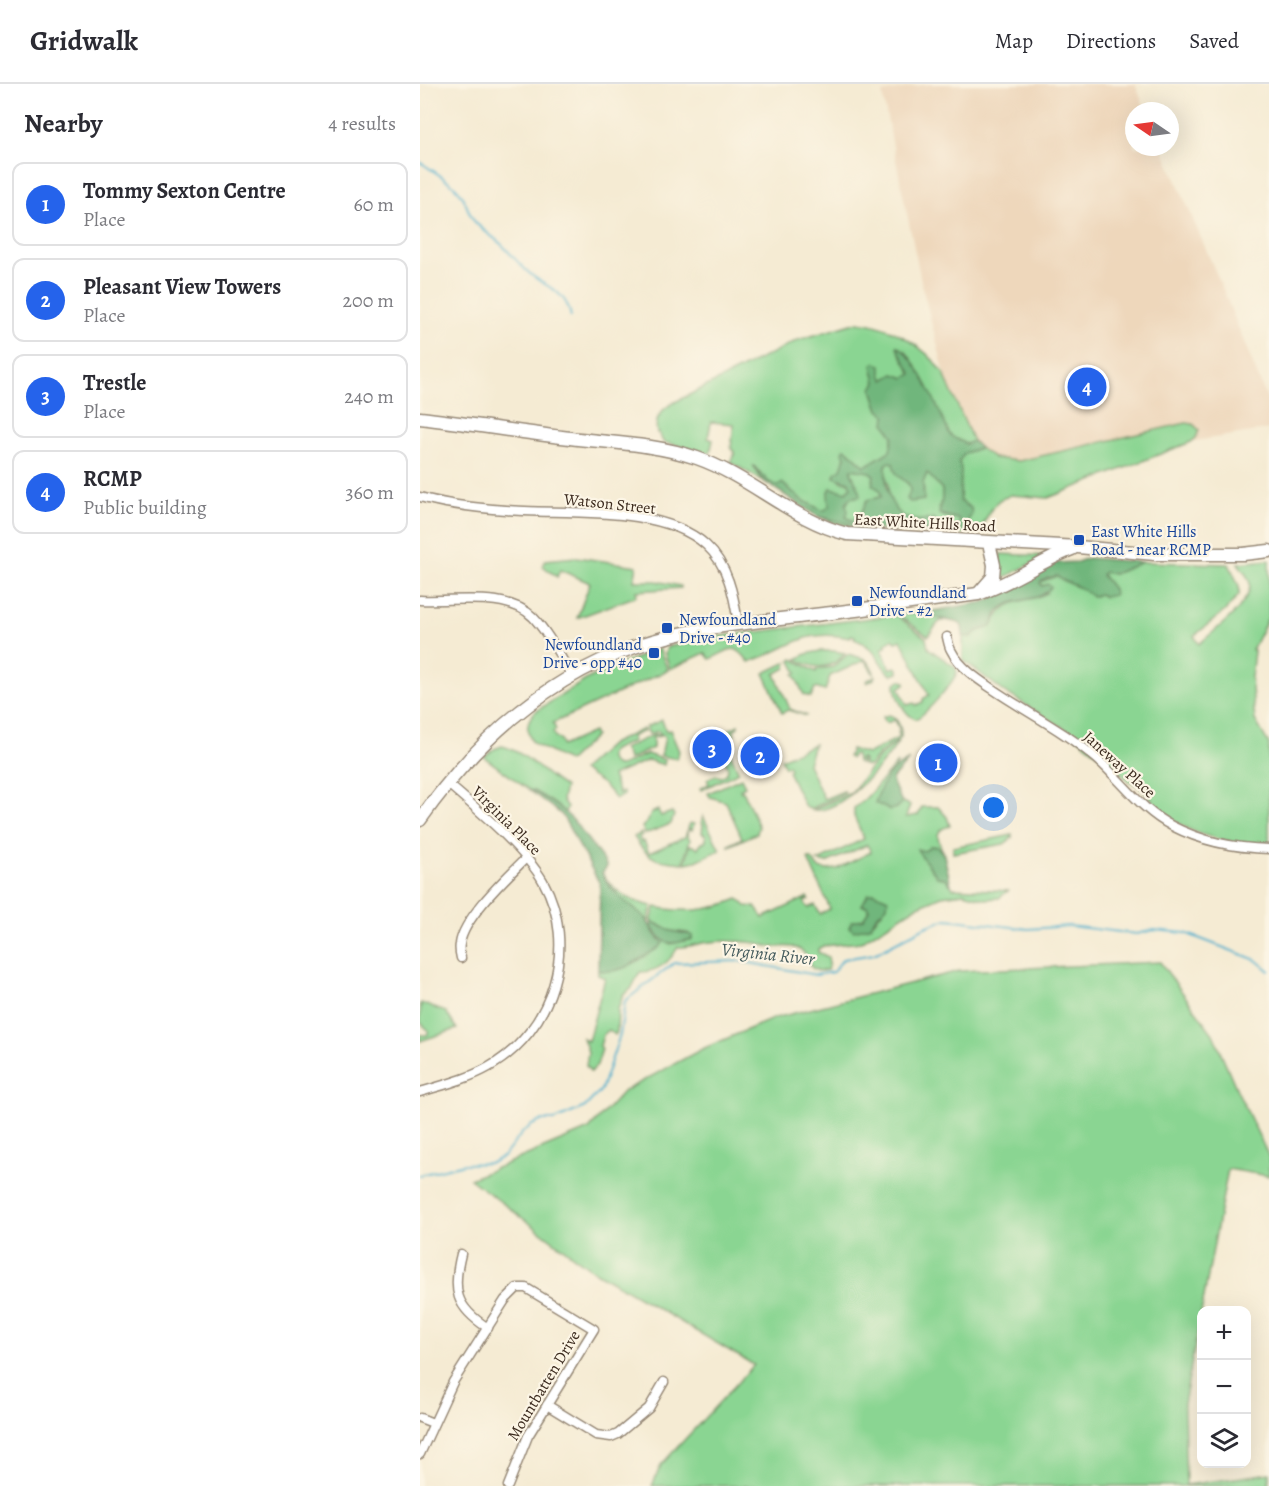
<!DOCTYPE html>
<html lang="en">
<head>
<meta charset="utf-8">
<style>
	body { margin:0; font-family:Alegreya,serif; background:#f2f2f3; color:#2b2b33 }
	.controls { position:absolute; right:18px; bottom:18px; display:grid; overflow:hidden; border-radius:12px; box-shadow:0 6px 24px #0002 }
	.controls button { width:54px; height:54px; display:grid; place-items:center; padding:0; border:0; border-bottom:2px solid #e1e1e2; background:#fff; color:#2b2b33; font:30px sans-serif }
	.compass { position:absolute; left:705px; top:18px; width:54px; height:54px; border-radius:50%; background:#fff; box-shadow:0 6px 24px #0002; rotate:283deg }
	.you { position:absolute; left:574px; top:724px; width:21px; height:21px; margin:-15px; border:4px solid #fff; border-radius:50%; background:#1a73e8; box-shadow:0 0 0 9px #1a73e833 }
	.badge { display:grid; place-items:center; width:39px; height:39px; border-radius:50%; background:#2563eb; color:#fff; font-size:20px; font-weight:700 }
	.pin { position:absolute; translate:-50% -50%; border:3px solid #fff; box-shadow:0 2px 6px #0006 }
	.list { margin:0; padding:0; list-style:none }
	h2 { display:flex; justify-content:space-between; align-items:center; height:78px; margin:0; padding:0 24px; font-size:26px }
	h2 small { font-size:20px; font-weight:400; color:#7c7c81 }
	.list li { display:grid; grid-template-columns:39px 1fr auto; gap:18px; align-items:center; box-sizing:border-box; height:84px; margin:0 12px 12px; padding:0 12px; border:2px solid #e1e1e2; border-radius:12px }
	.list b { display:block; font-size:22px; white-space:nowrap }
	.list p { margin:0; font-size:20px; white-space:nowrap; color:#7c7c81 }
	.list em { font-size:20px; font-style:normal; color:#7c7c81 }
	.icon { flex:none; width:33px; height:33px; fill:none; stroke:currentColor; stroke-width:2; stroke-linecap:round; stroke-linejoin:round }
	.map { position:relative; flex:none; width:849px; height:1402px; overflow:hidden }
	header { display:flex; align-items:center; gap:36px; box-sizing:border-box; height:84px; padding:0 30px; background:#fff; border-bottom:2px solid #e1e1e2 }
	header strong { font-size:28px }
	nav { display:flex; gap:33px; margin-inline-start:auto; font-size:21px }
	main { display:flex }
	aside { flex:1; background:#fff }
	.map>svg:first-child { display:block }
	.built { fill:#eed7bb }
	.green { fill:#8ad592; stroke:#628058; stroke-width:1.5; fill-rule:evenodd }
	.forest { fill:#6fb67c; stroke:#55704d; stroke-width:1.5; fill-rule:evenodd }
	.lines { fill:none; stroke-linecap:round; stroke-linejoin:round }
	.stream { stroke:#4eb0cd; stroke-width:2 }
	.street-casing { stroke:#988a78; stroke-width:11 }
	.secondary-casing { stroke:#988a78; stroke-width:15 }
	.street { stroke:#fff; stroke-width:8 }
	.secondary { stroke:#fff; stroke-width:12 }
	.transit-dot { fill:#1a4fb4; stroke:#fcf5e5; stroke-width:2 }
	.labels { text-anchor:middle; stroke-width:4.5; stroke-linejoin:round; paint-order:stroke }
	.street-label { font-size:16px; fill:#3b2a1e; stroke:#fcf5e5 }
	.transit-label { font-size:16px; fill:#164399; stroke:#fcf5e5; text-anchor:start }
	.water-label { font-size:18px; font-style:italic; fill:#42595b; stroke:#fcf5e5 }
</style>
</head>
<body>
<header>
<strong>Gridwalk</strong>
<nav><a>Map</a><a>Directions</a><a>Saved</a></nav>
</header>
<main>
<aside>
<h2>Nearby<small>4 results</small></h2>
<ul class="list">
<li><span class="badge">1</span><div><b>Tommy Sexton Centre</b><p>Place</p></div><em>60 m</em></li>
<li><span class="badge">2</span><div><b>Pleasant View Towers</b><p>Place</p></div><em>200 m</em></li>
<li><span class="badge">3</span><div><b>Trestle</b><p>Place</p></div><em>240 m</em></li>
<li><span class="badge">4</span><div><b>RCMP</b><p>Public building</p></div><em>360 m</em></li>
</ul>
</aside>
<div class="map">
<svg width="849" height="1402" viewBox="0 0 849 1402">
	<rect width="100%" height="100%" fill="#fcf5e5"/>
	<filter id="ink" filterUnits="userSpaceOnUse"><feTurbulence type="fractalNoise" baseFrequency=".0167" numOctaves="2"/><feDisplacementMap in="SourceGraphic" scale="12" xChannelSelector="R" yChannelSelector="G"/><feConvolveMatrix kernelMatrix="1 2 1 2 8 2 1 2 1" color-interpolation-filters="sRGB"/></filter>
	<filter id="wash" filterUnits="userSpaceOnUse"><feTurbulence type="fractalNoise" baseFrequency=".008" numOctaves="4" result="noise"/><feDisplacementMap in="SourceGraphic" scale="24" xChannelSelector="R" yChannelSelector="G"/><feGaussianBlur stdDeviation="1.35" result="paint"/><feColorMatrix in="noise" values="0 0 0 0 0 0 0 0 0 0 0 0 0 0 0 0 0 1.4 0 .05"/><feComposite in="paint" operator="in"/></filter>
	<g filter="url(#wash)">
		<rect width="100%" height="100%" fill="#f5ebd3"/>
		<path class="built" d="M508 0H715L726 27H714V63H742L800 198 849 320V345L552 393 503 206 462 9Z"/>
		<g class="green">
			<path d="M438 238C471 241 503 261 523 288L553 357 546 361C541 356 535 356 530 351L493 278 485 266 487 280 492 290 485 294 474 290 464 296 452 281 456 298 452 305 459 326 467 331 473 352 470 367 445 383 425 364C426 376 421 385 421 397L429 398 431 403 427 408 411 404 409 409 410 423 403 427 382 416 362 399 358 403 349 398 334 383 343 397 310 378 315 369 311 364 314 340 291 338 288 354 293 356 290 369 243 358 239 349H237C234 334 241 326 253 319L378 256Z"/>
			<path d="M766 339 773 340 779 346 776 354 771 358 628 414 591 411 579 416 570 427 562 443 550 450 443 445 416 440 397 432 444 443 458 442 480 445 512 446 506 437C490 438 474 432 469 414 468 410 469 405 468 400 466 392 463 384 469 378L473 379 480 392 490 402 491 408H504L503 399 507 389 522 405V416L519 424 523 432 539 435 540 439 547 446 545 441 547 437 544 419 540 417C538 404 542 391 539 377 541 368 552 367 560 364L574 374 599 377Z"/>
			<path d="M433 385 450 388 454 392 453 397 460 406 461 414 447 416 439 434 431 436 426 433V421L430 414 439 412V407L431 388Z"/>
			<path d="M580 470 626 472 580 496Z"/>
			<path d="M156 473 217 482 214 497H236L261 502V504L216 507 217 512 157 534 170 499 140 486 137 493 123 482 125 476Z"/>
			<path d="M849 476V532L832 566 834 567 831 594 835 636 849 660V760C816 761 777 754 750 734 737 725 722 700 710 698L687 677 649 647 583 607 543 576V552L551 553 556 548 572 542C587 511 601 521 627 509L620 498 637 492 657 503 693 511V505L682 491 684 488 694 490 722 478 809 480 819 502V511L805 527 774 552 779 560C793 547 831 521 830 500 829 493 822 485 818 479Z"/>
			<path d="M507 528 510 532 525 536 519 538 508 552 478 531Z"/>
			<path d="M476 531 506 554 508 564 535 583 537 588C534 598 506 630 496 635 485 632 475 612 475 600L480 596 485 598V600L479 604 487 621 494 619 496 621 503 618V615L509 611 481 556 476 558 473 555 466 559V562L462 565 470 585 475 583 478 585V589L472 591C459 585 460 564 434 555L435 552 431 551 430 554C383 543 369 566 329 578 313 557 311 566 290 575L285 569 250 585 245 570 247 563 295 553Z"/>
			<path d="M239 565 248 586 133 639 136 646 133 648 136 654 140 655 142 662 173 648 175 652 150 676 147 677 113 659C105 648 106 636 116 627L169 594 223 571 236 568V566Z"/>
			<path d="M400 567H413L425 569C413 586 393 586 377 575L386 570Z"/>
			<path d="M428 570 445 575C450 580 456 588 454 595L447 599 446 597 455 592 445 576 410 592 405 607 395 604 391 613 384 611 374 590 377 589 371 577 373 575 396 588 397 585 413 583Z"/>
			<path d="M367 578 366 584 355 590 370 625 387 632 368 626 362 629 344 589Z"/>
			<path d="M469 631C478 633 482 645 481 654L460 669 449 682 443 681 444 678 441 674 439 676H441L442 680 437 678 436 671 433 670 431 674 428 673 431 665 447 670 480 653 478 648 480 647 475 636 466 639 463 633Z"/>
			<path d="M242 636 246 647 250 646 259 667 257 675 241 672 245 653 238 647 229 650 226 643Z"/>
			<path d="M318 641V643L313 647 315 651 304 656 319 688 281 706 280 704 289 700 287 695 296 691 301 693 307 689 308 684 294 654Z"/>
			<path d="M223 645 224 647 211 653 213 657C208 660 194 664 191 668 187 674 193 683 200 682 208 680 218 673 227 670L245 676 244 681 228 676 192 692 199 710 203 708 204 711 196 715 184 701 162 686 191 660Z"/>
			<path d="M235 650 241 652 233 653V664L208 676 207 671 203 665Z"/>
			<path d="M479 657C465 679 420 731 392 726L431 709 460 672Z"/>
			<path d="M394 660 388 680 404 715 424 707 425 709 390 725 385 723 368 687 370 685 368 681 365 683 361 675Z"/>
			<path d="M82 662C106 668 124 691 145 703L142 716 147 723 145 729C139 722 118 708 109 706L64 673 74 665Z"/>
			<path d="M477 679 476 683 468 693 477 724 482 718 490 721 486 733 498 731 502 723H518L527 733 530 742C511 746 519 757 524 771L518 763 513 762 505 767 504 775 517 793 525 794 533 804 588 807 579 814 565 815 544 809 522 812 496 823 441 858 403 862 398 865V868L408 873 409 880 407 886C381 891 396 868 373 863 367 862 361 863 355 863 349 864 343 860 337 859 322 857 305 856 290 858 279 859 269 863 258 863 250 878 237 888 220 888L211 905 203 911 198 925 197 948 195 951 189 946 183 951 180 962 182 965 177 981 171 988 166 982 168 968 163 954 168 957 185 894 178 891V886C201 891 219 876 238 864V855L231 847 226 834 205 819 185 797 182 789C193 807 211 818 232 822L228 839 241 854 251 860 272 855 268 849 251 847 231 837 235 823C265 829 290 827 318 815L326 822 336 823 343 834 388 813 389 815 384 817 388 824 395 821 400 830 410 825 388 775H392L398 784 407 786 417 785 451 768 447 761 406 779 398 777 444 755 434 732V724L446 714ZM454 809 467 815 462 828 449 843 432 837 443 835 449 826 447 822 442 821Z"/>
			<path d="M321 694 325 702 320 705 321 708 323 707 339 743 337 749 309 762V761L322 754 306 718 290 713 288 709Z"/>
			<path d="M238 726 241 732 252 728 254 731 251 740 225 750 222 743 228 737 231 729Z"/>
			<path d="M283 732 300 766 276 777 265 779 270 761 278 764 280 760 286 757V751L282 749 283 740 281 739Z"/>
			<path d="M270 739 274 740 272 746 269 745 267 750 270 756 263 779C237 777 228 776 214 753L221 749 222 751 219 753 221 758 224 757 229 769 265 753Z"/>
			<path d="M592 751V754L584 760 533 769V763Z"/>
			<path d="M740 878 793 950 817 1006 849 1073V1092L808 1085 764 1320 766 1401 849 1389V1402H232L241 1381 334 1281 171 1185 50 1095 169 1045 204 1007 282 965 355 934 539 887Z"/>
			<path d="M1 919 26 928 37 945 0 957V951H8V946L0 938Z"/>
		</g>
		<g class="forest">
			<path d="M477 262C498 273 520 329 530 351 535 356 541 356 546 360L553 357 560 364 545 369 539 377 541 385 540 417 551 424 552 430 545 441 547 446 540 445 537 443 540 439 539 435 519 430 522 416V405L507 389 503 399 504 416 490 418 487 415C496 396 483 400 476 389 474 386 474 383 473 379L469 378 466 381C464 412 476 446 513 434L516 437 515 443 512 446 480 445 457 442 444 443 397 432 343 397 333 381 349 398 358 402 362 399 382 416 403 427 409 423 408 409 411 404 426 408 431 403 429 398 414 393 415 389 421 385 425 373 423 368 425 364 445 382 470 367 473 352 465 340 466 331 459 326 452 305 456 298 452 281 455 279 461 281V290L464 296 474 290 485 294 492 290 478 266ZM432 385 450 388 454 392 452 401 460 406 461 413 447 416 439 434 431 436 426 433 428 427 426 421 430 414 440 412V407L431 388Z"/>
			<path d="M668 474 722 478 694 490 684 488 682 491 693 505 694 511 685 513 679 510 673 513C670 511 668 509 665 507 657 500 645 500 637 492L627 494 620 498 622 502 628 500 631 503C618 521 592 511 578 528 576 531 574 538 572 542L556 548 551 553 543 552 542 542 539 539 510 532 507 528 564 518 635 479 657 478Z"/>
			<path d="M489 676 472 695 473 700 482 718 477 724 470 726 455 719C459 707 466 691 476 684 480 681 485 679 489 676Z"/>
			<path d="M109 706 114 707 140 724 153 736 184 777 187 783 182 789C190 809 209 819 224 833 231 840 232 851 243 859L238 864C219 875 201 892 178 886L180 800 142 731Z"/>
			<path d="M510 762 518 763 524 771 531 801 525 794 517 793C511 783 502 775 497 765L505 767Z"/>
			<path d="M454 809 468 815 467 822 456 833 449 843 434 847 429 843 432 837 443 835 449 826 447 822 442 821 448 810Z"/>
			<path d="M231 837 251 847 272 851V855C266 856 259 859 253 859 242 860 232 847 231 837Z"/>
		</g>
		<g class="lines">
			<g class="stream">
				<path d="M0 78C14 88 34 98 43 113 47 121 49 131 55 138 63 147 74 153 83 162 92 171 99 180 108 188 125 204 146 205 151 233"/>
				<path d="M0 1091 44 1080 71 1079 84 1072 102 1049 112 1041 123 1036H135L165 1023 181 1006 200 951 205 917 254 879 319 877 396 891 413 888 423 875 454 870 505 843 527 835 608 845 649 842 717 850 734 846 765 849 836 876 849 887"/>
			</g>
		</g>
	</g>
	<g filter="url(#ink)">
		<g class="lines">
			<defs>
				<g id="street">
					<path d="M0 413C27 421 58 424 86 426 143 431 241 420 286 461 308 481 314 511 318 540"/>
					<path d="M0 516C34 518 87 507 113 533 129 550 140 572 152 592"/>
					<path d="M527 553C528 557 529 563 531 566 540 584 559 596 574 606 608 629 646 648 677 675 702 697 722 727 752 742 783 758 815 764 849 765"/>
					<path d="M41 874C40 870 39 864 40 860 43 834 87 793 106 774"/>
					<path d="M0 1008C23 1001 48 995 69 983 133 947 159 862 123 797 104 764 56 724 27 699"/>
					<path d="M41 1170C32 1206 35 1223 68 1244"/>
					<path d="M127 1321 176 1351 191 1353 198 1350 229 1324 244 1298"/>
					<path d="M0 1334 13 1339"/>
					<path d="M0 1370 33 1298 85 1216 97 1204H106L174 1245 108 1352 88 1402"/>
				</g>
				<g id="secondary">
					<path d="M0 334C50 340 100 348 150 354 192 359 236 360 277 374 331 393 372 436 427 450L658 463 735 470H823L849 467"/>
					<path d="M559 509 573 493 574 481 569 459"/>
					<path d="M0 736C55 658 126 594 217 562 268 544 324 539 378 533 438 526 498 518 558 510 592 499 619 478 652 465"/>
				</g>
			</defs>
			<use href="#street" class="street-casing"/>
			<use href="#secondary" class="secondary-casing"/>
			<use href="#street" class="street"/>
			<use href="#secondary" class="secondary"/>
		</g>
	</g>
	<g class="transit-dot">
		<rect x="653" y="450" width="12" height="12" rx="3"/>
		<rect x="431" y="511" width="12" height="12" rx="3"/>
		<rect x="241" y="538" width="12" height="12" rx="3"/>
		<rect x="228" y="563" width="12" height="12" rx="3"/>
	</g>
	<g class="labels">
		<g class="street-label">
			<text transform="translate(190 419) rotate(6)" y="6">Watson Street</text>
			<text transform="translate(505 438) rotate(3)" y="6">East White Hills Road</text>
			<text transform="translate(700 680) rotate(42)" y="6">Janeway Place</text>
			<text transform="translate(87 736) rotate(45)" y="6">Virginia Place</text>
			<text transform="translate(123 1301) rotate(-59)" y="6">Mountbatten Drive</text>
		</g>
		<g class="transit-label">
			<text x="671" y="453">East White Hills<tspan x="671" dy="18">Road - near RCMP</tspan></text>
			<text x="449" y="514">Newfoundland<tspan x="449" dy="18">Drive - #2</tspan></text>
			<text x="259" y="541">Newfoundland<tspan x="259" dy="18">Drive - #40</tspan></text>
			<text x="222" y="566" text-anchor="end">Newfoundland<tspan x="222" dy="18">Drive - opp #40</tspan></text>
		</g>
		<g class="water-label">
			<text transform="translate(348 870) rotate(6)" y="6">Virginia River</text>
		</g>
	</g>
</svg>
<div class="controls">
<button>+</button>
<button>−</button>
<button><svg class="icon" aria-label="layers" viewBox="0 0 24 24"><path d="M12 4l9 5-9 5-9-5zM3 14l9 5 9-5"/></svg></button>
</div>
<svg class="compass" viewBox="-18 -18 36 36"><path d="M0-13l5 13h-10z" fill="#e53935"/><path d="M0 13l5-13h-10z" fill="#7c7c81"/></svg>
<div class="you"></div>
<div class="pin badge" style="left:518px;top:679px">1</div>
<div class="pin badge" style="left:340px;top:672px">2</div>
<div class="pin badge" style="left:292px;top:665px">3</div>
<div class="pin badge" style="left:667px;top:303px">4</div>
</div>
</main>
</body>
</html>
